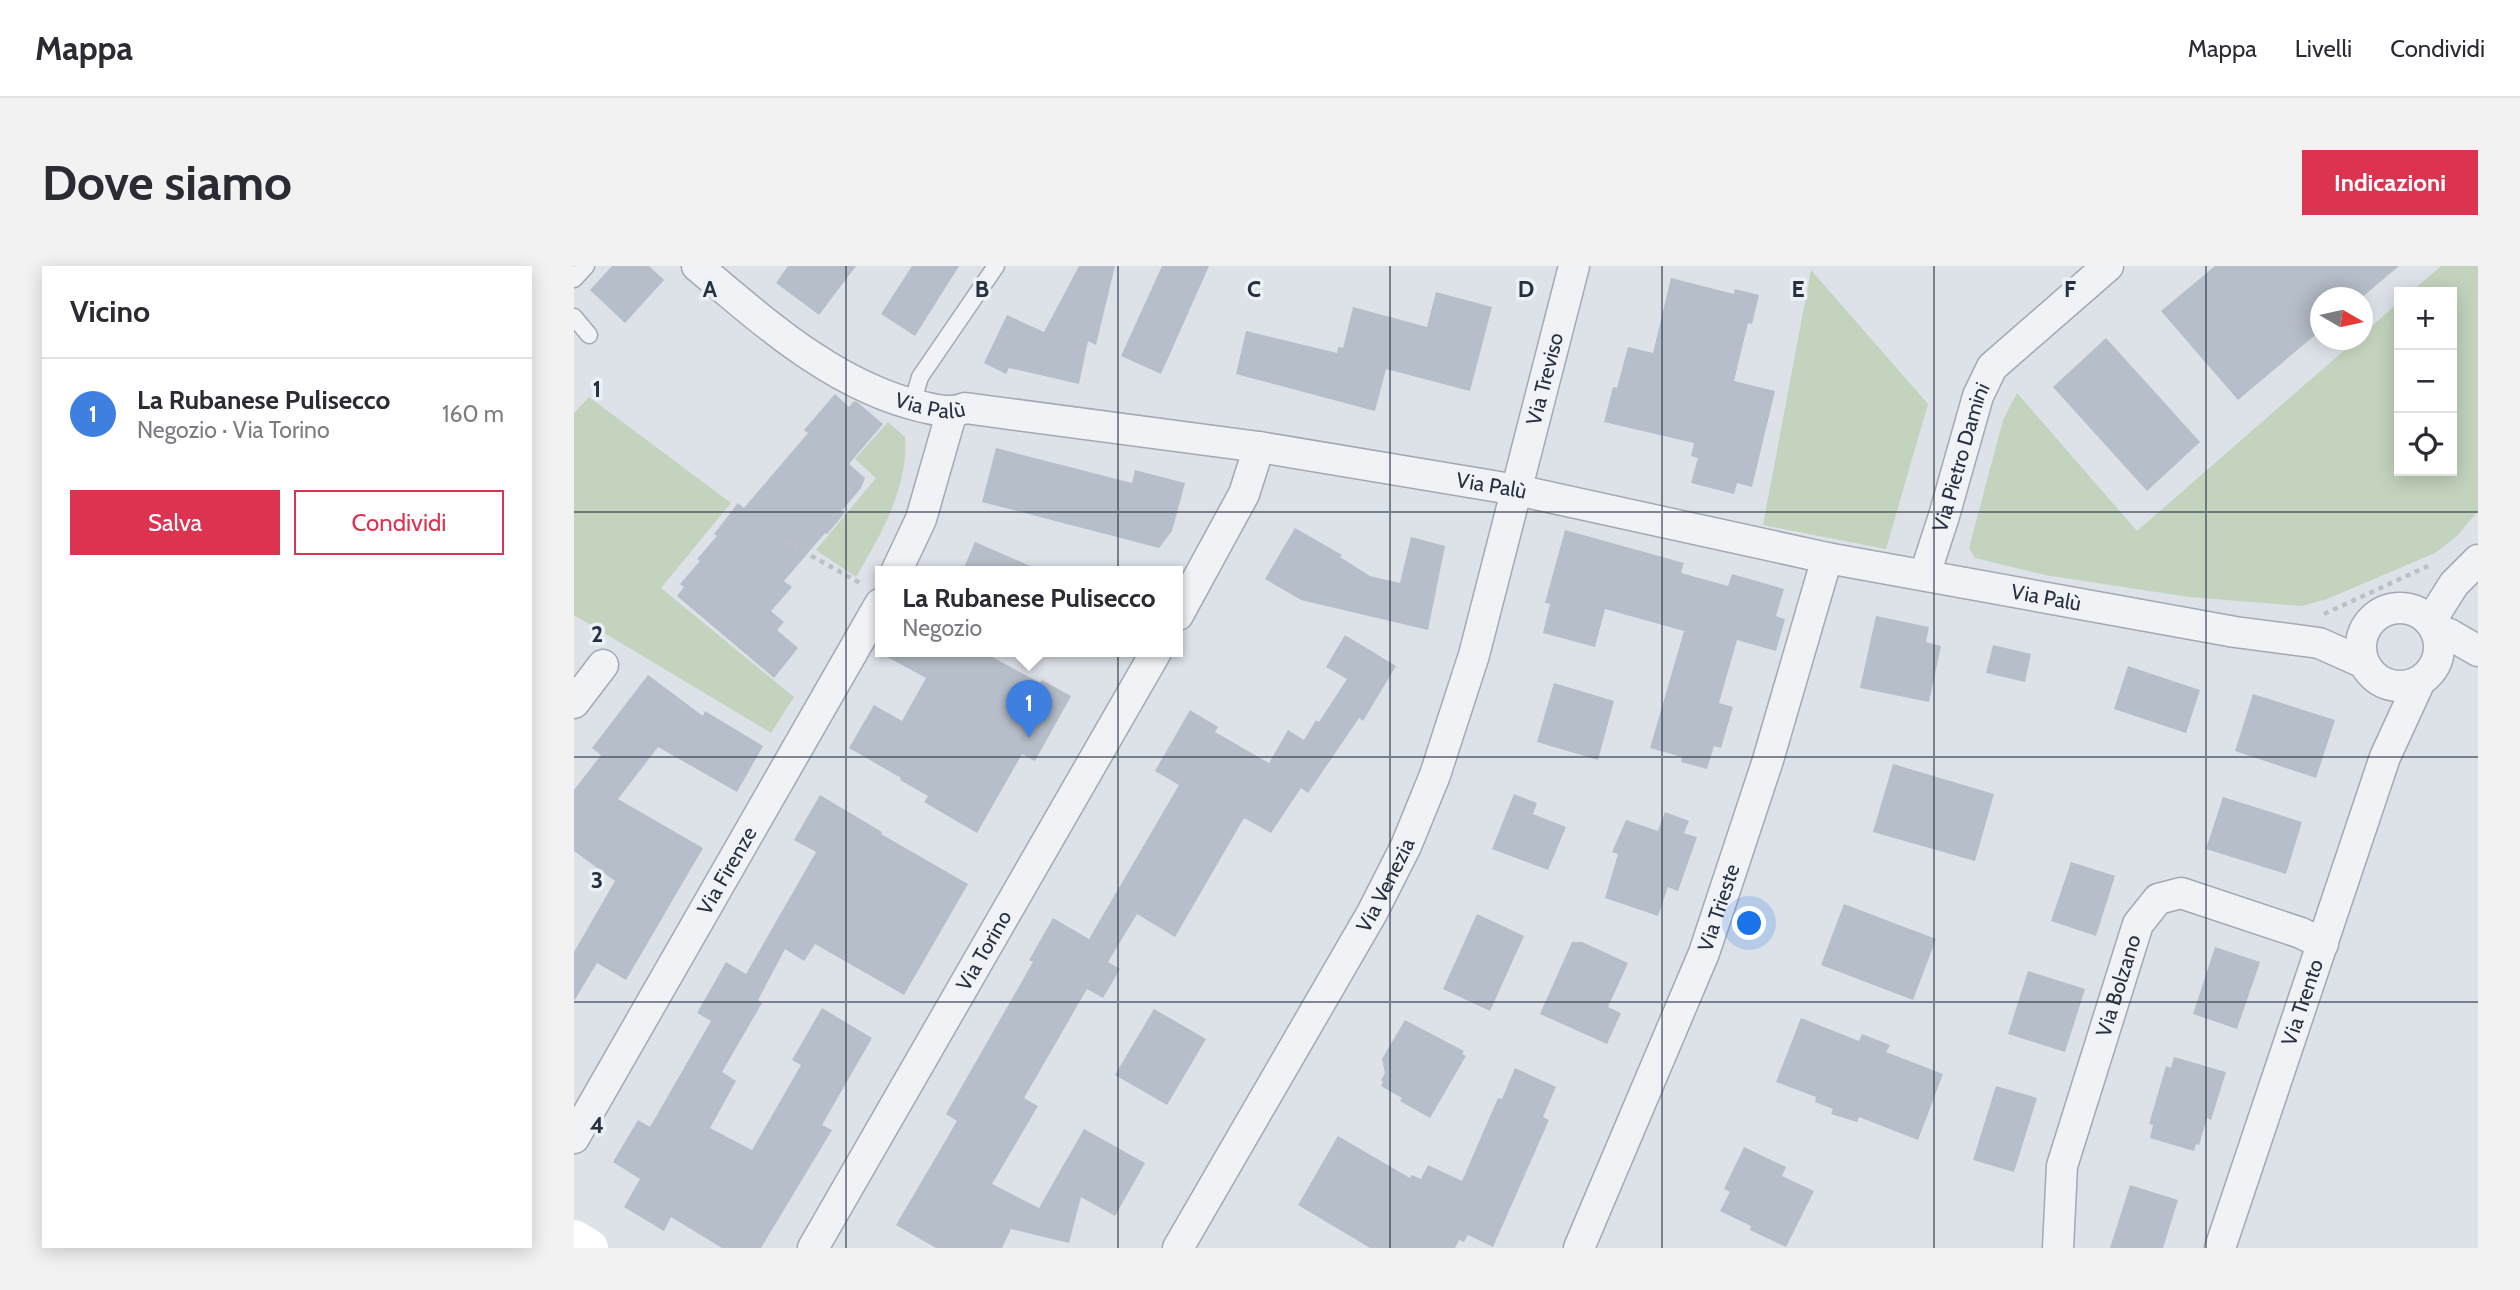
<!DOCTYPE html>
<html lang="it">
<head>
<meta charset="utf-8">
<style>
	body { margin:0; font-family:Cabin,sans-serif; background:#f2f2f3; color:#2b2b33 }
	.controls { position:absolute; right:21px; top:21px; display:grid; overflow:hidden; border-radius:0px; box-shadow:0 4px 18px #0003 }
	.controls button { width:63px; height:63px; display:grid; place-items:center; padding:0; border:0; border-bottom:2px solid #e1e1e2; background:#fff; color:#2b2b33; font:35px sans-serif }
	.compass { position:absolute; left:1736px; top:21px; width:63px; height:63px; border-radius:50%; background:#fff; box-shadow:0 4px 18px #0003; rotate:99deg }
	.you { position:absolute; left:1176px; top:658px; width:24px; height:24px; margin:-18px; border:5px solid #fff; border-radius:50%; background:#1a73e8; box-shadow:0 0 0 10px #1a73e833 }
	.badge { display:grid; place-items:center; width:46px; height:46px; border-radius:50%; background:#dc3351; color:#fff; font-size:23px; font-weight:700 }
	.pin { position:absolute; translate:-50% -58px; filter:drop-shadow(0 2px 4px #0008) }
	.pin::after { content:''; position:absolute; top:37px; width:24px; height:21px; background:inherit; clip-path:polygon(0 0,100% 0,50% 100%) }
	.popup { position:absolute; left:301px; top:300px; width:308px; height:91px; box-sizing:border-box; display:grid; place-content:center; border-radius:0px; background:#fff; filter:drop-shadow(0 2px 5px #0005); font-size:23px; white-space:nowrap; color:#7c7c81 }
	.popup b { font-size:26px; color:#2b2b33 }
	.popup::after { content:''; position:absolute; left:50%; top:100%; margin-left:-14px; border:14px solid transparent; border-top-color:#fff }
	.list { margin:0; padding:0; list-style:none }
	h2 { display:flex; justify-content:space-between; align-items:center; height:91px; margin:0; padding:0 28px; font-size:30px }
	h2 small { font-size:23px; font-weight:400; color:#7c7c81 }
	.list li { display:grid; grid-template-columns:46px 1fr auto; gap:21px; align-items:center; box-sizing:border-box; height:112px; padding:0 28px; border-top:2px solid #e1e1e2 }
	.list b { display:block; font-size:26px; white-space:nowrap }
	.list p { margin:0; font-size:23px; white-space:nowrap; color:#7c7c81 }
	.list em { font-size:23px; font-style:normal; color:#7c7c81 }
	.actions { display:flex; gap:14px; padding:21px 28px }
	.actions a { flex:1; padding:16px 0; border:2px solid #dc3351; border-radius:0px; text-align:center; font-size:24px; color:#dc3351 }
	.actions .main { background:#dc3351; color:#fff }
	.icon { flex:none; width:38px; height:38px; fill:none; stroke:currentColor; stroke-width:2; stroke-linecap:round; stroke-linejoin:round }
	.map { position:relative; flex:none; width:1904px; height:982px; overflow:hidden; border-radius:0px }
	header { display:flex; align-items:center; gap:42px; box-sizing:border-box; height:98px; padding:0 35px; background:#fff; border-bottom:2px solid #e1e1e2 }
	header strong { font-size:33px }
	nav { display:flex; gap:38px; margin-inline-start:auto; font-size:24px }
	.intro { display:flex; align-items:center; justify-content:space-between; box-sizing:border-box; height:168px; padding:0 42px }
	h1 { margin:0; font-size:49px }
	.button { padding:18px 32px; border-radius:0px; background:#dc3351; color:#fff; font-size:24px; font-weight:700 }
	main { display:flex; gap:42px; padding:0 42px }
	aside { flex:1; background:#fff; border-radius:0px; box-shadow:0 4px 18px #0003 }
	.map>svg:first-child { display:block }
	.green { fill:#c3d3bd }
	.building { fill:#b6bec9 }
	.lines { fill:none; stroke-linecap:round; stroke-linejoin:round }
	.lane-casing { stroke:#a2a9b3; stroke-width:19 }
	.street-casing { stroke:#a2a9b3; stroke-width:33 }
	.path { stroke:#bbc0c7; stroke-width:4.5; stroke-dasharray:5 5; stroke-linecap:butt }
	.lane { stroke:#f0f2f6; stroke-width:16 }
	.street { stroke:#f0f2f6; stroke-width:30 }
	.secondary { stroke:#fff; stroke-width:38 }
	.grid { fill:none; stroke:#253041; stroke-width:2; stroke-opacity:0.55 }
	.labels { text-anchor:middle; stroke-width:7; stroke-linejoin:round; paint-order:stroke }
	.street-label { font-size:21px; fill:#253041; stroke:#ecf1f6 }
	.grid-label { font-size:23px; text-anchor:middle; font-weight:bold; fill:#253041; stroke:#ecf1f6; stroke-width:7; stroke-linejoin:round; paint-order:stroke }
</style>
</head>
<body>
<header>
<strong>Mappa</strong>
<nav><a>Mappa</a><a>Livelli</a><a>Condividi</a></nav>
</header>
<div class="intro"><h1>Dove siamo</h1><a class="button">Indicazioni</a></div>
<main>
<aside>
<h2>Vicino<small></small></h2>
<ul class="list">
<li><span class="badge" style="background:#3f7fe0">1</span><div><b>La Rubanese Pulisecco</b><p>Negozio · Via Torino</p></div><em>160 m</em></li>
</ul>
<div class="actions"><a class="main">Salva</a><a>Condividi</a></div>
</aside>
<div class="map">
<svg width="1904" height="982" viewBox="0 0 1904 982">
	<rect width="100%" height="100%" fill="#dde2e9"/>
	<g class="green">
		<path d="M1867 0H1904V245L1883 270 1861 287 1753 333 1728 340 1615 331 1471 309 1401 292 1395 282 1429 154 1443 127 1563 265 1782 74H1788L1789 68 1825 36V205H1878V26H1837Z"/>
		<path d="M1237 4 1354 138 1312 283 1189 259Z"/>
		<path d="M15 131 157 237 87 322 220 431 197 467 0 349V147Z"/>
		<path d="M314 156 331 171C335 221 306 270 282 311L242 284 302 212 281 193Z"/>
	</g>
	<g class="building">
		<path d="M38 0H75L90 14 51 57 16 24Z"/>
		<path d="M214 0H282L245 49 202 17Z"/>
		<path d="M338 0H385L341 70 307 48Z"/>
		<path d="M505 0H541L522 79 514 75 505 118 435 102 432 108 410 97 433 49 470 66Z"/>
		<path d="M588 0H635L587 108 547 90Z"/>
		<path d="M1641 0H1825L1787 32H1746V65L1664 134 1587 45Z"/>
		<path d="M1097 12 1160 28 1161 23 1185 29 1178 58 1174 57 1160 115 1201 125 1178 221 1163 217 1160 228 1117 217 1124 192 1117 190 1120 177 1030 156 1039 121 1043 122 1054 81 1079 87Z"/>
		<path d="M862 26 918 41 896 125 812 103 801 145 662 108 672 65 763 87 764 81 769 82 779 41 853 61Z"/>
		<path d="M1532 72 1626 176 1573 225 1479 121Z"/>
		<path d="M261 128 275 141 280 135 283 136 309 158 275 198 291 212 287 222 267 246 270 248 253 268 251 267 210 315 218 321 197 345 210 356 203 364 224 382 200 412 103 330 110 321 106 318 126 295 123 293 143 270 140 268 164 237 170 242 234 167 230 164Z"/>
		<path d="M422 182 558 217 561 204 611 217 598 265 585 282 408 236Z"/>
		<path d="M721 262 768 289 766 291 796 310 826 317 837 271 871 280 854 364 727 334 691 313Z"/>
		<path d="M991 264 1110 297 1107 307 1154 320 1158 308 1210 323 1202 350 1211 353 1202 385 1163 374 1145 437 1159 441 1147 482 1140 480 1133 503 1107 496 1108 491 1076 482 1110 365 1031 343 1021 381 969 367 976 338 971 337Z"/>
		<path d="M401 276 470 306H388Z"/>
		<path d="M1302 350 1355 361 1352 376 1367 380 1355 436 1286 422Z"/>
		<path d="M771 369 822 400 789 455 785 452 734 527 727 522 697 567 670 552 601 671 563 648 534 696 546 703 529 732 513 723 450 832 464 840 418 918 465 942 510 863 571 897 541 950 507 931 495 977 437 963 428 982H362L322 959 383 855 372 848 459 696 455 694 479 652 515 673 605 519 581 505 616 444 644 461 641 466 695 497 714 464 730 474 742 454 745 456 773 413 752 401Z"/>
		<path d="M1419 379 1457 388 1451 416 1412 407Z"/>
		<path d="M304 386H409L466 417 468 414 497 430 461 495 448 488 403 567 350 536 354 530 326 514 327 512 275 482 300 439 328 455 352 412Z"/>
		<path d="M1554 400 1626 424 1612 467 1540 443Z"/>
		<path d="M74 409 129 450 131 445 189 480 163 526 84 481 44 533 129 582 52 714 23 697 0 735V686L41 615 0 585V524L27 489 18 482Z"/>
		<path d="M980 417 1040 435 1024 494 963 476Z"/>
		<path d="M1679 428 1761 454 1742 512 1661 485Z"/>
		<path d="M1319 498 1420 528 1401 595 1299 566Z"/>
		<path d="M940 528 963 537 959 548 992 561 974 604 918 583Z"/>
		<path d="M246 529 308 566 307 568 394 618 330 729 241 678 230 695 211 683 184 734 188 737 148 806 162 815 136 862 178 884 227 799 218 794 248 742 298 772 248 859 258 864 187 982H148L97 951 90 965 50 941 66 913 39 896 64 854 76 861 137 755 123 747 152 696 172 708 242 586 220 574Z"/>
		<path d="M1649 531 1728 556 1712 608 1632 583Z"/>
		<path d="M1091 546 1115 555 1110 567 1123 571 1104 625 1094 621 1084 650 1031 632 1044 588 1038 586 1052 554 1084 565Z"/>
		<path d="M1497 596 1541 610 1522 670 1477 655Z"/>
		<path d="M1270 638 1362 673 1339 734 1247 699Z"/>
		<path d="M903 648 950 670 916 745 869 723Z"/>
		<path d="M998 676H1008L1054 697 1034 741 1047 747 1033 778 966 748Z"/>
		<path d="M1641 681 1686 696 1663 763 1619 748Z"/>
		<path d="M1454 705 1511 723 1491 786 1434 768Z"/>
		<path d="M580 743 632 773 593 839 541 809Z"/>
		<path d="M1227 752 1285 775 1288 768 1316 779 1312 786 1369 808 1344 874 1285 851 1283 856 1257 848 1259 843 1241 836 1242 831 1202 816Z"/>
		<path d="M831 754 890 785 888 788 892 790 856 852 826 835 828 832 807 820 809 816 807 814 811 807 808 793Z"/>
		<path d="M1600 791 1652 806 1637 854 1633 852 1625 879 1622 878 1620 885 1576 872 1579 859 1575 858 1592 800 1597 802Z"/>
		<path d="M941 802 982 821 969 851 975 854 919 981 894 969 890 976 885 974 881 982H796L724 939 764 870 836 912 838 909 847 913 854 899 888 915 924 832 928 833Z"/>
		<path d="M1422 820 1463 832 1440 906 1399 894Z"/>
		<path d="M1170 881 1212 901 1208 910 1240 925 1212 981 1176 964 1177 960 1146 945 1156 926 1150 923Z"/>
		<path d="M1556 919 1604 934 1589 982H1536Z"/>
	</g>
	<g class="lines">
		<defs>
			<g id="lane">
				<path d="M0 13 12 0"/>
				<path d="M0 51 15 69"/>
				<path d="M338 138 346 111 422 0"/>
			</g>
			<g id="street">
				<path id="s1" d="M123 0C190 56 261 121 349 141 363 144 377 148 391 142L685 181 943 224 1253 292 1661 366 1745 377 1790 397"/>
				<path d="M322 306 347 253 376 152 381 146"/>
				<path id="s2" d="M1351 308 1370 250 1404 130 1418 101 1534 0"/>
				<circle cx="1826" cy="381" r="39"/>
				<path d="M604 349 670 228 685 181"/>
				<path d="M1856 356 1880 318 1904 294"/>
				<path d="M1861 363 1875 368 1904 385"/>
				<path d="M0 437 29 399"/>
				<path id="s3" d="M0 872 306 338"/>
				<path id="s4" d="M239 982 582 386"/>
				<path id="s5" d="M604 982 798 647 832 580 861 509 900 389 1000 0"/>
				<path id="s6" d="M1005 982 1130 687 1194 494 1253 292"/>
				<path id="s7" d="M1484 982 1488 900 1564 658 1584 633 1607 627 1727 667 1749 678"/>
				<path id="s8" d="M1646 982 1811 491 1846 415"/>
			</g>
		</defs>
		<use href="#lane" class="lane-casing"/>
		<use href="#street" class="street-casing"/>
		<g class="path">
			<path d="M211 275 286 317"/>
			<path d="M1750 348 1854 300"/>
		</g>
		<use href="#lane" class="lane"/>
		<use href="#street" class="street"/>
		<path class="secondary" d="M0 973 15 982"/>
	</g>
	<path class="grid" d="M272 0V982M544 0V982M816 0V982M1088 0V982M1360 0V982M1632 0V982M0 246H1904M0 491H1904M0 736H1904"/>
	<g class="labels">
		<g class="street-label">
			<text dy="7" stroke="none"><textPath href="#s5" startOffset="950">Via Treviso</textPath></text>
			<text dy="7" stroke="none"><textPath href="#s1" startOffset="276">Via Palù</textPath></text>
			<text dy="7" stroke="none"><textPath href="#s2" startOffset="122">Via Pietro Damini</textPath></text>
			<text dy="7" stroke="none"><textPath href="#s1" startOffset="844">Via Palù</textPath></text>
			<text dy="7" stroke="none"><textPath href="#s1" startOffset="1410">Via Palù</textPath></text>
			<text dy="7" stroke="none"><textPath href="#s3" startOffset="308">Via Firenze</textPath></text>
			<text dy="7" stroke="none"><textPath href="#s5" startOffset="418">Via Venezia</textPath></text>
			<text dy="7" stroke="none"><textPath href="#s6" startOffset="368">Via Trieste</textPath></text>
			<text dy="7" stroke="none"><textPath href="#s4" startOffset="343">Via Torino</textPath></text>
			<text dy="7" stroke="none"><textPath href="#s7" startOffset="271">Via Bolzano</textPath></text>
			<text dy="7" stroke="none"><textPath href="#s8" startOffset="259">Via Trento</textPath></text>
		</g>
	</g>
	<g class="grid-label">
		<text x="136" y="31">A</text>
		<text x="408" y="31">B</text>
		<text x="680" y="31">C</text>
		<text x="952" y="31">D</text>
		<text x="1224" y="31">E</text>
		<text x="1496" y="31">F</text>
		<text x="23" y="131">1</text>
		<text x="23" y="376">2</text>
		<text x="23" y="622">3</text>
		<text x="23" y="867">4</text>
	</g>
</svg>
<div class="controls">
<button>+</button>
<button>−</button>
<button><svg class="icon" aria-label="locate" viewBox="0 0 24 24"><circle cx="12" cy="12" r="6"/><path d="M12 2v4M12 18v4M2 12h4M18 12h4"/></svg></button>
</div>
<svg class="compass" viewBox="-18 -18 36 36"><path d="M0-13l5 13h-10z" fill="#e53935"/><path d="M0 13l5-13h-10z" fill="#7c7c81"/></svg>
<div class="you"></div>
<div class="pin badge" style="left:455px;top:472px;background:#3f7fe0">1</div>
<div class="popup"><b>La Rubanese Pulisecco</b>Negozio</div>
</div>
</main>
</body>
</html>
